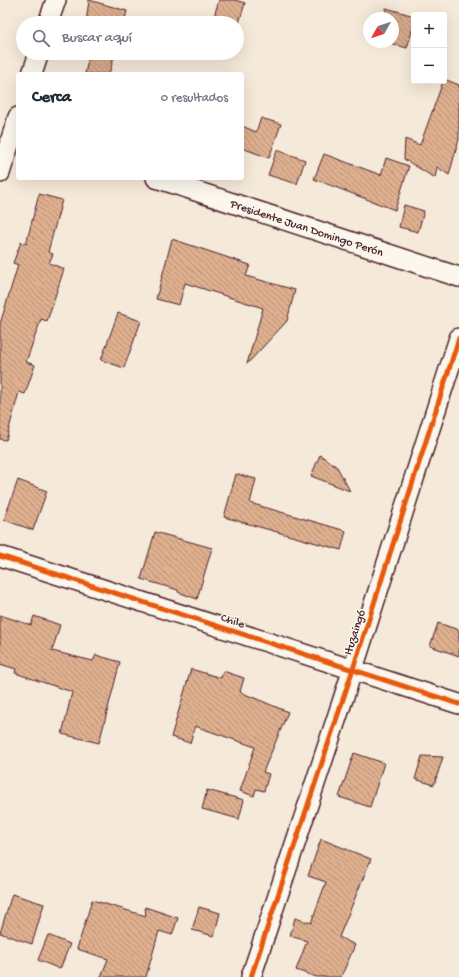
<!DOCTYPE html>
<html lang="es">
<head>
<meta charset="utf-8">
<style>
	body { margin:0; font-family:"Gochi Hand",sans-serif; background:#f6f6f7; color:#1f2937 }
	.controls { position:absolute; right:12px; top:12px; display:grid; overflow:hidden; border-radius:4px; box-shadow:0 4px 16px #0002 }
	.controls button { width:36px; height:36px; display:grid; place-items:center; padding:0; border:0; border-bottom:1px solid #e0e1e3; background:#fff; color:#1f2937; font:20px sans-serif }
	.compass { position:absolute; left:363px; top:12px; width:36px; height:36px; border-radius:50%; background:#fff; box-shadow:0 4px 16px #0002; rotate:231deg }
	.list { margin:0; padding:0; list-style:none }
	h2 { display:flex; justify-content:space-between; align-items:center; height:52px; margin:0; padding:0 16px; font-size:17px }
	h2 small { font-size:13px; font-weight:400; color:#747a83 }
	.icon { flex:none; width:22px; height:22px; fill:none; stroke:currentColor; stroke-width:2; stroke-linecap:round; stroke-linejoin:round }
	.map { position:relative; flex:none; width:459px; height:977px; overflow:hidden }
	.search { position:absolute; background:#fff; box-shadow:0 4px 16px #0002; left:16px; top:16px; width:228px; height:44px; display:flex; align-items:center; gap:10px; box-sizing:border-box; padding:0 14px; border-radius:22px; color:#747a83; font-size:15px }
	.panel { position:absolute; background:#fff; box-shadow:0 4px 16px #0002; left:16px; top:72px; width:228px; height:108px; border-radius:4px }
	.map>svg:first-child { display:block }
	.building { fill:url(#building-back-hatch); stroke:#4a1f2b }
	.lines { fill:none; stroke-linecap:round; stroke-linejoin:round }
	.minor-casing { stroke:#4a1f2b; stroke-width:22 }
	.minor { stroke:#fbf7ec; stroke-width:19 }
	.cycleway-casing { stroke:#fbf7ec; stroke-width:8 }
	.cycleway { stroke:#e8590c; stroke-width:5 }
	.labels { text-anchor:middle; stroke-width:3; stroke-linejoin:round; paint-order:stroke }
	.street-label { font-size:12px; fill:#4a1f2b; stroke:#fbf7ec }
</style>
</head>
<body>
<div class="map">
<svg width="459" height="977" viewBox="0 0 459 977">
	<defs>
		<pattern id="building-back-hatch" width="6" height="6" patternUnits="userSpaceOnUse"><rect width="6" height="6" fill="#deb08f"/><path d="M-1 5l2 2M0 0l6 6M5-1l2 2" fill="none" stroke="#b68f75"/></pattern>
	</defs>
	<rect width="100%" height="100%" fill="#f5e9d9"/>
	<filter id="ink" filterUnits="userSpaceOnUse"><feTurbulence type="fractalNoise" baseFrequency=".025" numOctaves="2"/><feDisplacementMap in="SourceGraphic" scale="8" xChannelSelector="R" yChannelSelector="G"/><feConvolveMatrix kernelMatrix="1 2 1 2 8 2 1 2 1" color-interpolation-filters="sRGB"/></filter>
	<g filter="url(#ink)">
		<g class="building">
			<path d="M89 0 127 11 124 23H86Z"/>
			<path d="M219 0H235L245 3 239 23H212Z"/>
			<path d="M386 8 414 16V24L407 48 386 42H393V18H384Z"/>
			<path d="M81 53H115L109 74H85L88 60 81 56Z"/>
			<path d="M444 79 459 85V139L449 175 437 167 435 178 404 159 405 139 420 145Z"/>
			<path d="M261 118 281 124 269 158 242 148V126L256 132Z"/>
			<path d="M277 150 305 160 297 184 268 175Z"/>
			<path d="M324 154 381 175 386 158 409 166 395 210 314 179Z"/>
			<path d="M39 194 62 200 48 252 53 254 49 263 64 269 47 321 41 319 26 362 35 365 25 394 19 392 6 440 0 439V324L18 265 13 263 21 242 26 244Z"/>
			<path d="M404 205 424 211 418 232 399 227Z"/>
			<path d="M172 239 250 265 246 276 295 290 287 321 247 364 263 308 185 283 179 305 156 299Z"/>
			<path d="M118 313 141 321 124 368 101 360Z"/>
			<path d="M320 455 337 467 350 491 311 476Z"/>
			<path d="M236 474 256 479 250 503 346 531 341 550 224 517Z"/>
			<path d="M18 480 47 491 33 530 4 520Z"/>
			<path d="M155 532 212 548 197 599 178 592V590L141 579Z"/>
			<path d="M0 615 31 625 34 616 60 625 52 651 93 661 96 655 120 662 99 743 62 734 72 692 15 673 16 669 0 664Z"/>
			<path d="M438 623 459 630V656L430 646Z"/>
			<path d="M191 669 221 678 223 671 244 678 240 692 288 712 263 772 269 774 264 791 256 789 254 796 240 791 255 747 195 726 190 743 171 737Z"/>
			<path d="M354 753 384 763 370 807 339 797Z"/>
			<path d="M422 756 443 757 434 785 415 779Z"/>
			<path d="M207 790 244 800 239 819 202 809Z"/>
			<path d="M321 839 371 859 339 937 355 945 341 977H316L296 970 307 941 290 936 295 918 311 923 326 882 308 876Z"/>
			<path d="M12 894 44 904 32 944 0 933Z"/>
			<path d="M92 900 146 916 145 907 178 918 172 935 159 931 146 977H101L108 959 77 949Z"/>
			<path d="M199 907 220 913 214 936 192 930Z"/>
			<path d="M48 935 70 944 60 969 38 960Z"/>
		</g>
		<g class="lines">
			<defs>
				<g id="minor">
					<path d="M48 23 56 0"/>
					<path d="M32 74 39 53"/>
					<path d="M0 173 18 117"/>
					<path id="s1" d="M156 178 459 277"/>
					<path d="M0 556 459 704"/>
					<path d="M251 977 353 669 459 338"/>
				</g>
			</defs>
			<use href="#minor" class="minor-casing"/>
			<use href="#minor" class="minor"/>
			<defs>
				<g id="cycleway">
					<path d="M0 556 459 704"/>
					<path d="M251 977 353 669 459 338"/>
				</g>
			</defs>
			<use href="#cycleway" class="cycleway-casing"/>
			<use href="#cycleway" class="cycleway"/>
		</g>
	</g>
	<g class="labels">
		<g class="street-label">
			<text dy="4" stroke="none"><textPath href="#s1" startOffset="159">Presidente Juan Domingo Perón</textPath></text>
			<text transform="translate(233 620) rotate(18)" y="4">Chile</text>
			<text transform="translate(354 632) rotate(-72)" y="4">Ituzaingó</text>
		</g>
	</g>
</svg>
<div class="controls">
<button>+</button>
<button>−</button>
</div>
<svg class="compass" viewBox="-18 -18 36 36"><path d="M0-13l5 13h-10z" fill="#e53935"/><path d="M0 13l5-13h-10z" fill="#747a83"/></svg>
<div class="search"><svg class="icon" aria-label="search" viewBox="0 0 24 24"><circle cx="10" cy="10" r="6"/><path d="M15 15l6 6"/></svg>Buscar aquí</div>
<section class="panel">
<h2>Cerca<small>0 resultados</small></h2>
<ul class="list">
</ul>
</section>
</div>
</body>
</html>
